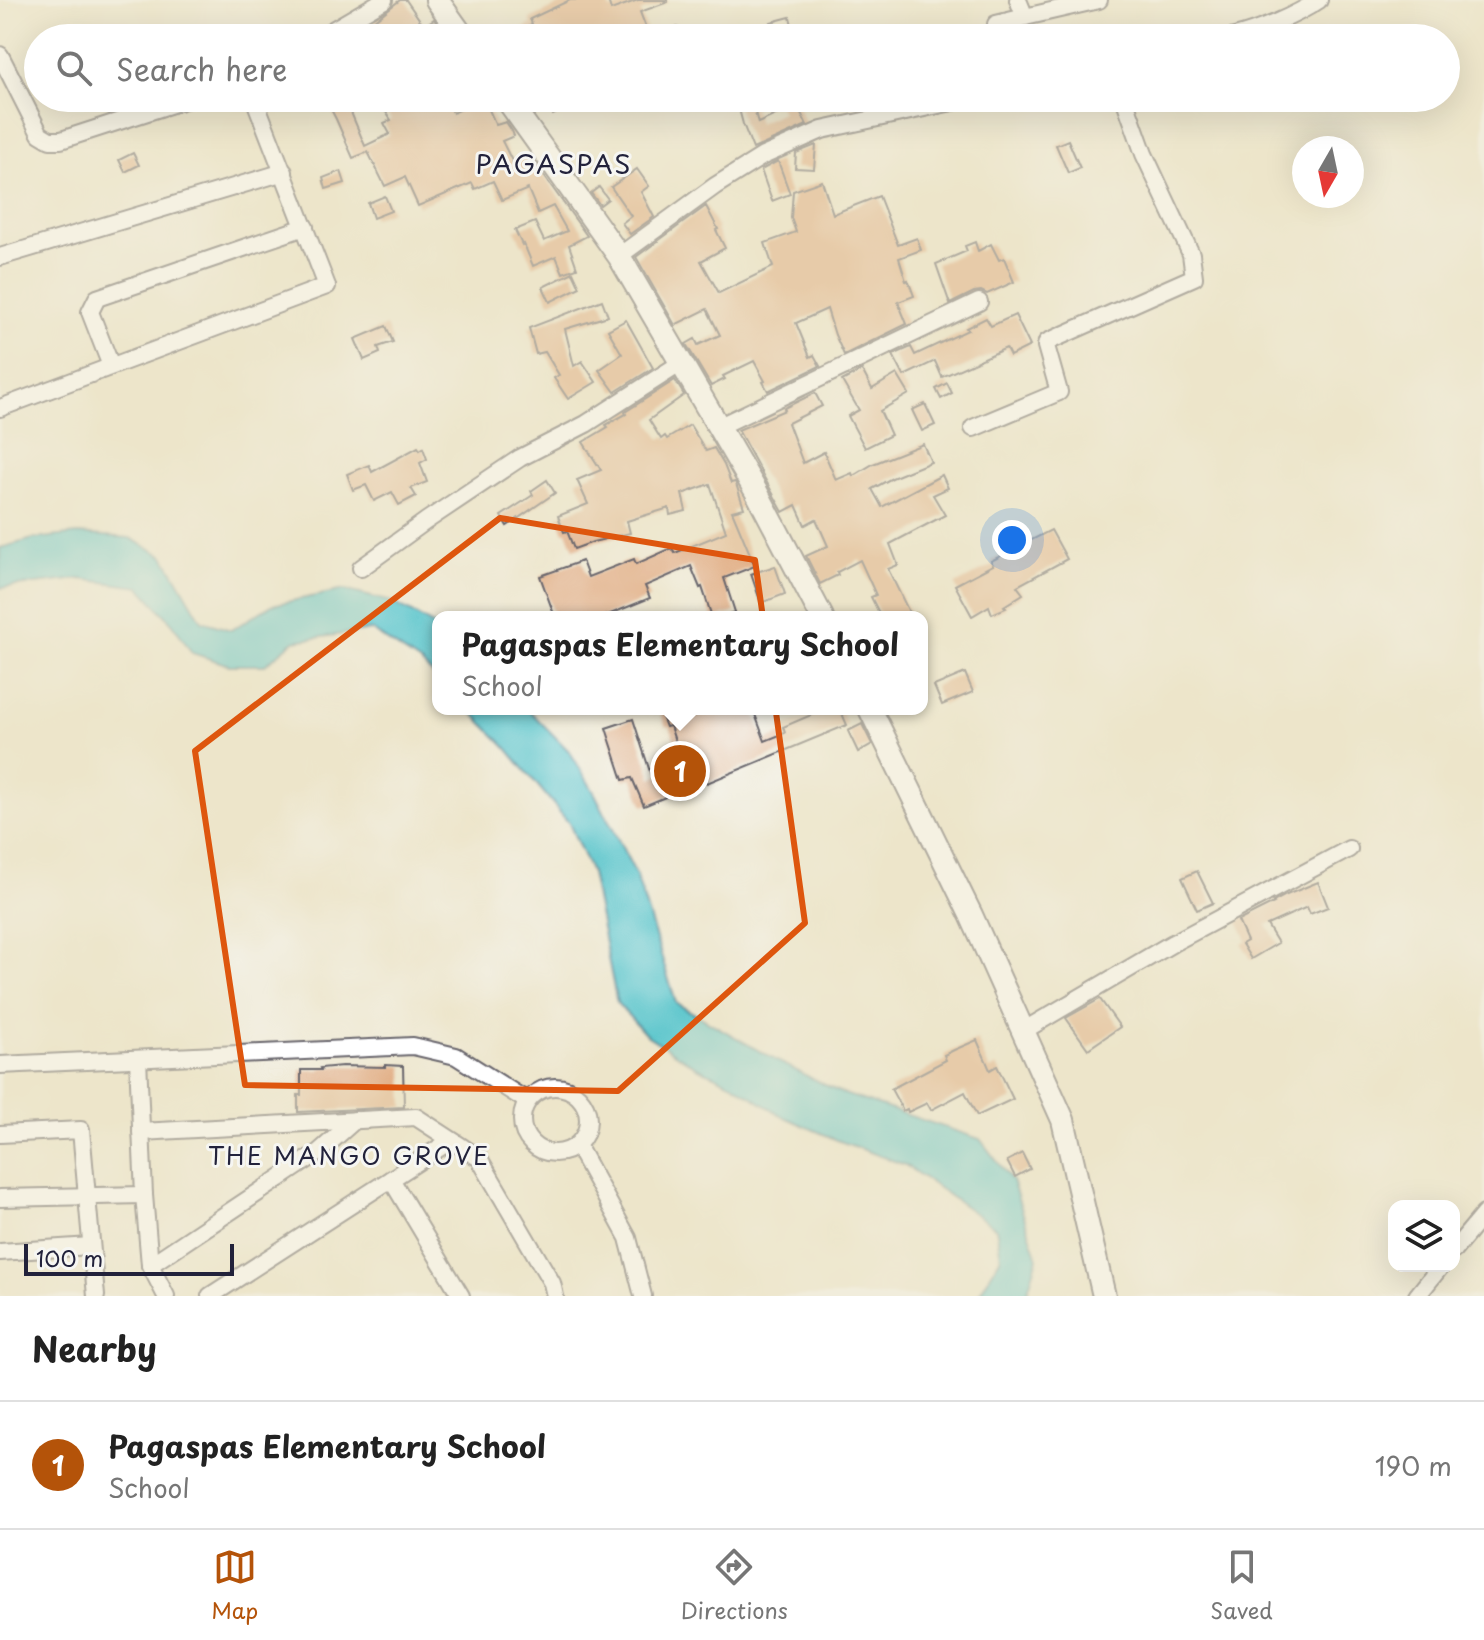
<!DOCTYPE html>
<html lang="en">
<head>
<meta charset="utf-8">
<style>
	body { margin:0; font-family:"Playpen Sans",sans-serif; background:#f2f2f2; color:#222 }
	.controls { position:absolute; right:24px; bottom:24px; display:grid; overflow:hidden; border-radius:16px; box-shadow:0 8px 32px #0002 }
	.controls button { width:72px; height:72px; display:grid; place-items:center; padding:0; border:0; border-bottom:2px solid #e0e0e0; background:#fff; color:#222; font:40px sans-serif }
	.compass { position:absolute; left:1292px; top:136px; width:72px; height:72px; border-radius:50%; background:#fff; box-shadow:0 8px 32px #0002; rotate:189deg }
	.scale { position:absolute; left:24px; bottom:20px; width:210px; box-sizing:border-box; padding-left:8px; border:4px solid #22223b; border-top:0; font-size:22px; line-height:28px; white-space:nowrap; color:#22223b; -webkit-text-stroke:6px #f6f6f2; paint-order:stroke }
	.you { position:absolute; left:1012px; top:540px; width:28px; height:28px; margin:-20px; border:6px solid #fff; border-radius:50%; background:#1a73e8; box-shadow:0 0 0 12px #1a73e833 }
	.badge { display:grid; place-items:center; width:52px; height:52px; border-radius:50%; background:#b45309; color:#fff; font-size:26px; font-weight:700 }
	.pin { position:absolute; translate:-50% -50%; border:4px solid #fff; box-shadow:0 2px 8px #0006 }
	.popup { position:absolute; left:432px; top:611px; width:496px; height:104px; box-sizing:border-box; display:grid; place-content:center; border-radius:16px; background:#fff; filter:drop-shadow(0 2px 6px #0005); font-size:26px; white-space:nowrap; color:#767676 }
	.popup b { font-size:30px; color:#222 }
	.popup::after { content:''; position:absolute; left:50%; top:100%; margin-left:-16px; border:16px solid transparent; border-top-color:#fff }
	.list { margin:0; padding:0; list-style:none }
	h2 { display:flex; justify-content:space-between; align-items:center; height:104px; margin:0; padding:0 32px; font-size:34px }
	h2 small { font-size:26px; font-weight:400; color:#767676 }
	.list li { display:grid; grid-template-columns:52px 1fr auto; gap:24px; align-items:center; box-sizing:border-box; height:128px; padding:0 32px; border-top:2px solid #e0e0e0 }
	.list b { display:block; font-size:30px; white-space:nowrap }
	.list p { margin:0; font-size:26px; white-space:nowrap; color:#767676 }
	.list em { font-size:26px; font-style:normal; color:#767676 }
	.icon { flex:none; width:44px; height:44px; fill:none; stroke:currentColor; stroke-width:2; stroke-linecap:round; stroke-linejoin:round }
	.map { position:relative; flex:none; width:1484px; height:1296px; overflow:hidden }
	.search { position:absolute; background:#fff; box-shadow:0 8px 32px #0002; left:24px; right:24px; top:24px; height:88px; display:flex; align-items:center; gap:20px; box-sizing:border-box; padding:0 28px; border-radius:44px; color:#767676; font-size:30px }
	.sheet { height:232px; background:#fff }
	nav { display:flex; justify-content:space-around; align-items:center; box-sizing:border-box; height:112px; border-top:2px solid #e0e0e0; background:#fff; font-size:22px; color:#767676 }
	nav a { display:grid; justify-items:center; gap:4px }
	nav .on { color:#b45309 }
	.map>svg:first-child { display:block }
	.water { fill:#56c4cb; stroke:#3c7383; stroke-width:2 }
	.building { fill:#e1ac81 }
	.lines { fill:none; stroke-linecap:round; stroke-linejoin:round }
	.minor-casing { stroke:#69666d; stroke-width:20 }
	.secondary-casing { stroke:#69666d; stroke-width:26 }
	.minor { stroke:#fff; stroke-width:16 }
	.secondary { stroke:#fff; stroke-width:22 }
	.marked { fill:none; stroke:#de560e; stroke-width:6; stroke-linejoin:round }
	.labels { text-anchor:middle; stroke-width:6; stroke-linejoin:round; paint-order:stroke }
	.neighbourhood-label { font-size:24px; letter-spacing:2px; fill:#22223b; stroke:#f6f6f2 }
	.quarter-label { font-size:26px; letter-spacing:2px; fill:#22223b; stroke:#f6f6f2 }
</style>
</head>
<body>
<div class="map">
<svg width="1484" height="1296" viewBox="0 0 1484 1296">
	<rect width="100%" height="100%" fill="#f6f6f2"/>
	<filter id="ink" filterUnits="userSpaceOnUse"><feTurbulence type="fractalNoise" baseFrequency=".0125" numOctaves="2"/><feDisplacementMap in="SourceGraphic" scale="16" xChannelSelector="R" yChannelSelector="G"/><feConvolveMatrix kernelMatrix="1 2 1 2 8 2 1 2 1" color-interpolation-filters="sRGB"/></filter>
	<filter id="wash" filterUnits="userSpaceOnUse"><feTurbulence type="fractalNoise" baseFrequency=".006" numOctaves="4" result="noise"/><feDisplacementMap in="SourceGraphic" scale="32" xChannelSelector="R" yChannelSelector="G"/><feGaussianBlur stdDeviation="1.8" result="paint"/><feColorMatrix in="noise" values="0 0 0 0 0 0 0 0 0 0 0 0 0 0 0 0 0 1.4 0 .05"/><feComposite in="paint" operator="in"/></filter>
	<g filter="url(#wash)">
		<rect width="100%" height="100%" fill="#ede5ca"/>
		<g class="water">
			<path d="M78 534 130 538 164 556 202 621 231 630 272 605 344 590 392 602 438 628V679L422 664 371 630 294 641 265 665H229L192 653 173 624 140 587 80 579 0 588V548L33 539Z"/>
			<path d="M469 709H528L570 752 594 792 636 875 676 1003 779 1062 841 1093 980 1139 1012 1181 1038 1258 1026 1296H978L1001 1257 996 1228 905 1165 837 1140 782 1116 733 1084 695 1066 645 1034 617 1003 591 873 569 823 506 747Z"/>
		</g>
		<g id="blocks">
			<g class="building">
				<path d="M400 0H406L424 26 434 19 447 38H360L376 27 372 22Z"/>
				<path d="M570 0H608L611 10 638 0H668V2L640 12 650 38H502L532 24 530 19Z"/>
				<path d="M790 17 794 33 775 38 771 22Z"/>
				<path d="M325 98H345L365 146 390 134 384 123 391 120 377 98H447L453 113 484 99 496 125 506 122 512 131 514 136 502 141 513 163 529 155 587 236 569 245 577 268 563 273 556 256 533 266 524 244 522 245 515 230 535 222 544 241 567 231 553 206 538 213 528 189 502 200 493 181 475 189 472 183 418 206 405 177 385 186 368 152 353 158 336 119Z"/>
				<path d="M545 98H588L553 115Z"/>
				<path d="M736 98H751L758 123 782 112 779 105 794 99 807 125 753 149 743 124Z"/>
				<path d="M1068 140 1080 168 1068 173 1056 145Z"/>
				<path d="M816 145 814 169 795 168 796 153Z"/>
				<path d="M133 153 139 165 125 172 119 160Z"/>
				<path d="M778 161 790 194 772 201 761 170Z"/>
				<path d="M637 169 649 186 641 192 654 217 630 234 622 223 631 216 611 187Z"/>
				<path d="M341 171 345 183 326 189 323 178Z"/>
				<path d="M822 181 833 214 879 196 898 245 917 238 921 250 899 258 906 281 908 280 914 296 898 302 907 324 844 355 835 335 827 309 796 323 810 357 814 355 820 366 768 391 763 382 765 381 754 361 723 376 725 379 711 386 686 344 695 339 698 345 720 335 707 309 675 325 636 257 706 206 718 229 716 230 725 248 701 261 719 293 773 267 765 243 796 232 791 218 793 191Z"/>
				<path d="M599 187 608 199 600 205 591 193Z"/>
				<path d="M385 196 391 211 373 218 368 203Z"/>
				<path d="M975 242 978 251 991 244 999 260 1004 258 1014 282 987 294 981 291 974 292 950 304 936 264 967 251 965 246Z"/>
				<path d="M573 272 580 287 550 302 543 287Z"/>
				<path d="M602 300 608 316 565 329 574 366 582 361 596 382 568 399 554 378 559 375 545 352 536 354 529 328Z"/>
				<path d="M1015 315 1030 346 1010 356 1006 348 942 377 935 361 904 376 893 355 911 347 915 355 968 330 966 328 986 318 991 326Z"/>
				<path d="M626 320 653 368 615 392 599 370 622 354 608 330Z"/>
				<path d="M386 326 393 342 378 347 380 353 364 360 355 339Z"/>
				<path d="M862 370 872 389 897 374 909 394 880 411 891 435 865 448 848 416 859 410 842 381Z"/>
				<path d="M675 380 684 395 649 420 661 439 665 436 667 439 690 425 706 451 714 448 724 465 731 483 735 482 736 484 744 508 732 511 755 566 724 578 735 612 719 617H712L702 587 700 588 691 566 645 586 650 598 603 617H555L540 576 582 561 588 577 634 559 636 564 672 548 675 553 726 532 710 484 682 494 686 511 670 515 669 508 627 521 630 533 593 542 574 549 567 531 564 532 558 516 588 504 577 480 601 470 583 442 608 427 606 425 626 414 625 412Z"/>
				<path d="M947 383 952 393 941 399 936 389Z"/>
				<path d="M815 393 822 406 788 423 803 463 824 452 836 480 852 473 853 476 873 464 923 444 931 462 892 478 872 489 882 507 942 475 948 488 933 495 945 515 890 544 898 565 888 569 909 612 899 617H881L871 597 876 595 860 560 837 572 838 575 820 584 806 556 828 546 816 519 805 525 796 505 783 512 738 430 785 410 784 408Z"/>
				<path d="M925 404 935 425 922 431 912 410Z"/>
				<path d="M418 447 420 450 423 448 427 459 420 463 427 482 411 488 416 496 399 505 392 492 374 501 366 485 353 490 347 474 369 465 372 472Z"/>
				<path d="M547 480 555 493 507 526 501 516 533 495 531 491Z"/>
				<path d="M1051 530 1067 559 1017 586 1023 594 1004 606 1006 608 992 614 989 606 972 616 955 585 993 565 991 561Z"/>
				<path d="M775 566 785 594 761 603 751 574Z"/>
				<path d="M965 673 973 692 942 705 934 686Z"/>
				<path d="M659 709H753L765 741 785 733 783 727 825 709H840L847 725 707 783 706 780 644 806 632 778 623 780 606 728 633 719 652 778 683 765 670 726 666 727Z"/>
				<path d="M862 724 872 744 858 752 848 731Z"/>
				<path d="M1197 871 1213 903 1197 910 1182 878Z"/>
				<path d="M1318 882 1328 907 1310 914 1307 907 1267 925 1278 943 1251 959 1242 944 1247 941 1238 921 1274 903 1273 902 1284 896Z"/>
				<path d="M1100 999 1120 1027 1088 1049 1066 1018Z"/>
				<path d="M977 1040 990 1070 997 1066 1013 1099 977 1116 965 1092 931 1110 927 1103 908 1112 907 1109 903 1111 891 1089 946 1060 944 1055 954 1050Z"/>
				<path d="M385 1065 403 1066 404 1107 298 1112V1095H301V1070H321L320 1068 342 1066 385 1067Z"/>
				<path d="M1022 1153 1030 1169 1015 1177 1007 1161Z"/>
			</g>
		</g>
	</g>
	<g filter="url(#ink)">
		<use href="#blocks" fill-opacity="0" stroke="#69666d" stroke-width="2"/>
		<g class="lines">
			<defs>
				<g id="minor">
					<path d="M1018 0 1025 17 1099 0"/>
					<path d="M319 38 384 0"/>
					<path d="M670 38 675 36"/>
					<path d="M999 38 996 24 1025 17"/>
					<path d="M1231 38C1259 31 1295 16 1319 0"/>
					<path d="M0 55 40 134 50 140H61L191 98"/>
					<path d="M619 256 715 186 763 156 822 130 971 98"/>
					<path d="M0 257 284 172"/>
					<path d="M111 366 90 312 97 298 305 227"/>
					<path d="M0 408 327 286 254 98"/>
					<path d="M718 427 979 302"/>
					<path d="M973 428 1059 392 1046 346 1047 342 1194 277 1191 254 1144 154 1124 98"/>
					<path d="M361 568 426 521 520 458 586 424 681 363"/>
					<path d="M1023 1031 1173 943 1349 849"/>
					<path d="M138 1059 144 1195 150 1265 166 1296"/>
					<path d="M0 1065 413 1046 456 1056 527 1101"/>
					<circle cx="555" cy="1120" r="33"/>
					<path d="M141 1132 416 1117 479 1158 552 1283 555 1296"/>
					<path d="M0 1134 81 1130 96 1296"/>
					<path d="M577 1145 628 1238 643 1296"/>
					<path d="M391 1179 461 1296"/>
					<path d="M0 1198 144 1195"/>
					<path d="M1454 1250 1484 1214"/>
					<path d="M0 1252 91 1246"/>
					<path d="M150 1265 319 1152 355 1120"/>
					<path d="M210 1296 450 1141"/>
					<path d="M1417 1296 1441 1266"/>
				</g>
				<g id="secondary">
					<path d="M437 0 464 38"/>
					<path d="M506 98 619 256 757 493 822 617"/>
					<path d="M870 709 971 915 1063 1120 1104 1296"/>
				</g>
			</defs>
			<use href="#minor" class="minor-casing"/>
			<use href="#secondary" class="secondary-casing"/>
			<use href="#minor" class="minor"/>
			<use href="#secondary" class="secondary"/>
		</g>
	</g>
	<path d="M0 0H1484V1296H0ZM500 518 755 560 805 923 618 1091 245 1085 195 751Z" fill="#ede5ca" fill-opacity=".55" fill-rule="evenodd"/>
	<path class="marked" d="M500 518 755 560 805 923 618 1091 245 1085 195 751Z"/>
	<g class="labels">
		<g class="neighbourhood-label">
			<text x="349" y="1165">THE MANGO GROVE</text>
		</g>
		<g class="quarter-label">
			<text x="554" y="174">PAGASPAS</text>
		</g>
	</g>
</svg>
<div class="controls">
<button><svg class="icon" aria-label="layers" viewBox="0 0 24 24"><path d="M12 4l9 5-9 5-9-5zM3 14l9 5 9-5"/></svg></button>
</div>
<svg class="compass" viewBox="-18 -18 36 36"><path d="M0-13l5 13h-10z" fill="#e53935"/><path d="M0 13l5-13h-10z" fill="#767676"/></svg>
<div class="scale">100 m</div>
<div class="you"></div>
<div class="pin badge" style="left:680px;top:771px">1</div>
<div class="popup"><b>Pagaspas Elementary School</b>School</div>
<div class="search"><svg class="icon" aria-label="search" viewBox="0 0 24 24"><circle cx="10" cy="10" r="6"/><path d="M15 15l6 6"/></svg>Search here</div>
</div>
<section class="sheet">
<h2>Nearby<small></small></h2>
<ul class="list">
<li><span class="badge">1</span><div><b>Pagaspas Elementary School</b><p>School</p></div><em>190 m</em></li>
</ul>
</section>
<nav>
<a class="on"><svg class="icon" aria-label="map" viewBox="0 0 24 24"><path d="M3 6l6-2 6 2 6-2v14l-6 2-6-2-6 2zM9 4v14M15 6v14"/></svg>Map</a>
<a><svg class="icon" aria-label="directions" viewBox="0 0 24 24"><path d="M12 3l9 9-9 9-9-9zM9 14v-3h6M13 9l2 2-2 2"/></svg>Directions</a>
<a><svg class="icon" aria-label="saved" viewBox="0 0 24 24"><path d="M7 4h10v16l-5-4-5 4z"/></svg>Saved</a>
</nav>
</body>
</html>
